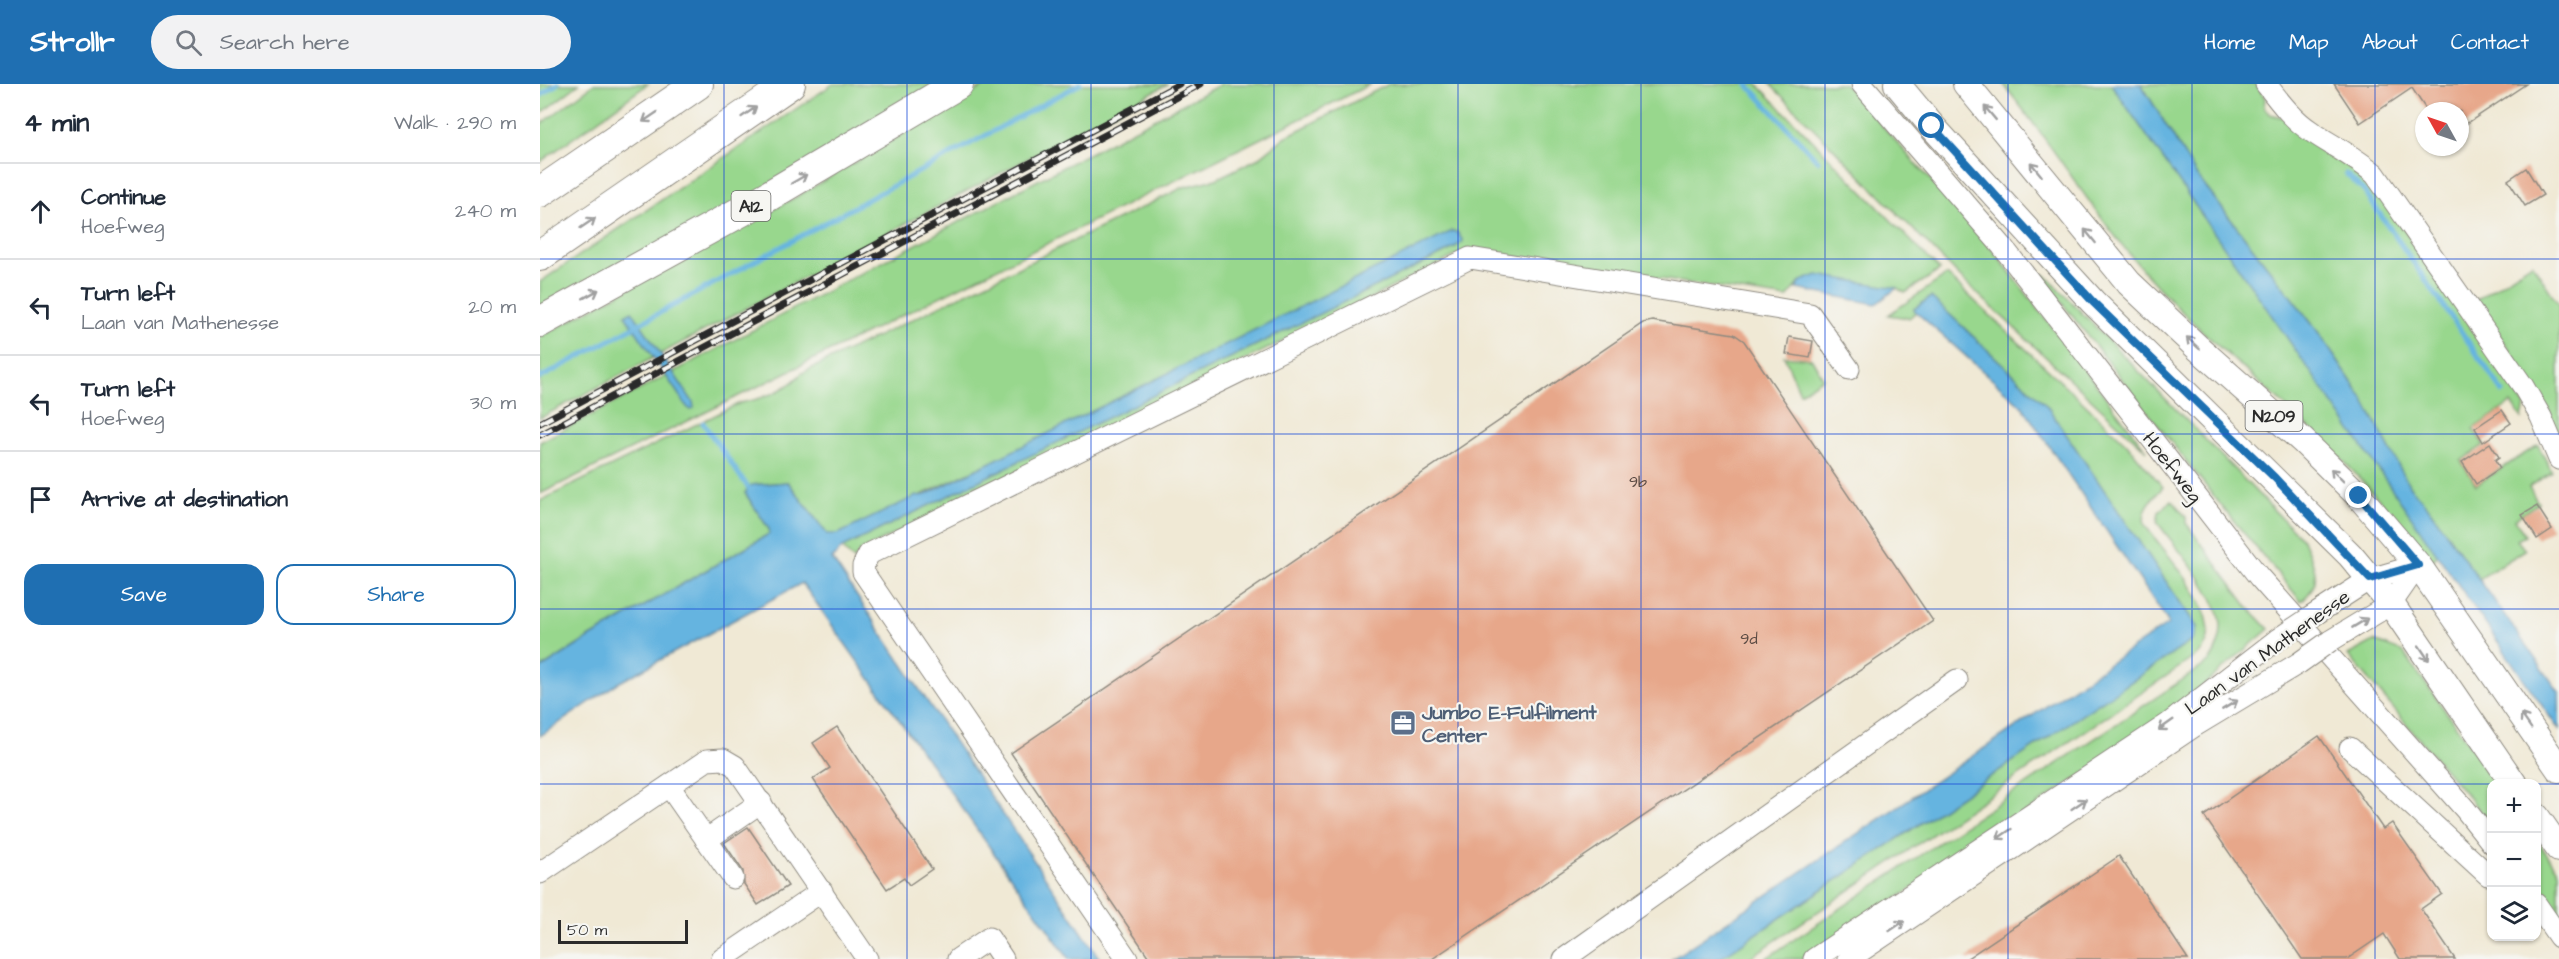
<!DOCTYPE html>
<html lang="en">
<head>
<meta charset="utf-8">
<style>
	body { margin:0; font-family:"Architects Daughter",sans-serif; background:#f2f2f3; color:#1f2937 }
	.controls { position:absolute; right:18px; bottom:18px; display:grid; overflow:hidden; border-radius:12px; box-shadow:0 2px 4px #0004 }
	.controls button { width:54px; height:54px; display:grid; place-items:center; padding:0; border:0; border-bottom:2px solid #e0e1e3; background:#fff; color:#1f2937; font:30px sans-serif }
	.compass { position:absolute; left:1875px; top:18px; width:54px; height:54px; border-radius:50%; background:#fff; box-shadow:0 2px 4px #0004; rotate:310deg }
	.scale { position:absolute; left:18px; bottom:15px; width:130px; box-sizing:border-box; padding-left:6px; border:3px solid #2b2b2b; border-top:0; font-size:16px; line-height:21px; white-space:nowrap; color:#2b2b2b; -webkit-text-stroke:4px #f6f6f2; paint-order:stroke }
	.stop { position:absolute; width:18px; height:18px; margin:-14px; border:4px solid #1f6fb2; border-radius:50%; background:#fff }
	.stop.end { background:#1f6fb2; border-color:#fff; box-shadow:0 2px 6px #0008 }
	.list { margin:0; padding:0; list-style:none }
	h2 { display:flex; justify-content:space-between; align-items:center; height:78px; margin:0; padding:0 24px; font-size:26px }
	h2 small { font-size:20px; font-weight:400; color:#747a83 }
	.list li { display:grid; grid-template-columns:39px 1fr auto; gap:18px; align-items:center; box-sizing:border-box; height:96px; padding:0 24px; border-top:2px solid #e0e1e3 }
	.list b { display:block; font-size:22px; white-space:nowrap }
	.list p { margin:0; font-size:20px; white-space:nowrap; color:#747a83 }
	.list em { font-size:20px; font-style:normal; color:#747a83 }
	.actions { display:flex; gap:12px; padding:18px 24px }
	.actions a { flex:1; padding:14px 0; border:2px solid #1f6fb2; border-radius:18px; text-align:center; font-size:21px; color:#1f6fb2 }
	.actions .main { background:#1f6fb2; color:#fff }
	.icon { flex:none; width:33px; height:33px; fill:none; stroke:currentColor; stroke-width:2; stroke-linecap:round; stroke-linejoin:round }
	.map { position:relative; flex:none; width:2019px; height:875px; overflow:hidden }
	header { display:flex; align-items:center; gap:36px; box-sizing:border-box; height:84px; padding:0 30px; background:#1f6fb2; color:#fff }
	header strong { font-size:28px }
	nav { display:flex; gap:33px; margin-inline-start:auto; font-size:21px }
	.search { width:420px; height:54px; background:#f2f2f3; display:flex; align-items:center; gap:15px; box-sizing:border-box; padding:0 21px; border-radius:33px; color:#747a83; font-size:22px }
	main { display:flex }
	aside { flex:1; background:#fff }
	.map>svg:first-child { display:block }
	.green { fill:#98d78d; stroke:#62815c; stroke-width:1.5 }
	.water { fill:#65b4e0; stroke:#487086; stroke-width:1.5 }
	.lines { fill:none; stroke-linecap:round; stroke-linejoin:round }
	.stream { stroke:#65b4e0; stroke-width:5 }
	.building { fill:#e7a78a }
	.minor-casing { stroke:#8e8a80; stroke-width:23 }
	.major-casing { stroke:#8e8a80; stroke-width:28 }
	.highway-casing { stroke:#8e8a80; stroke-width:32 }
	.minor { stroke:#fff; stroke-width:21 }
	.major { stroke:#fff; stroke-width:26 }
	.highway { stroke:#fff; stroke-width:30 }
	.rail-casing { stroke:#2b2b2b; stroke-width:7 }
	.rail { stroke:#f6f6f2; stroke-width:4.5; stroke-dasharray:14; stroke-linecap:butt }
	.minor-bridge-casing { stroke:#8e8a80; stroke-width:23; stroke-linecap:butt }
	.minor-bridge { stroke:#fff; stroke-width:21 }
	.oneway { stroke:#a0a0a0 }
	.route { stroke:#1f6fb2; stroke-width:8 }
	.grid { fill:none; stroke:#1d4ed8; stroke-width:1.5; stroke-opacity:0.55 }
	.labels { text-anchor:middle; stroke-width:4.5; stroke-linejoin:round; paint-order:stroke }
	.number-label { font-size:16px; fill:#5a4a43 }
	.shield { fill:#f6f6f2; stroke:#686867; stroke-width:1.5 }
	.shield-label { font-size:18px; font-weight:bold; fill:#2b2b2b }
	.street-label { font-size:20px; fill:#2b2b2b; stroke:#f6f6f2 }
	.service-label { font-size:20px; font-weight:bold; fill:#4e5e75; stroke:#f6f6f2; text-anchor:start }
</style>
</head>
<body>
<header>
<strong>Strollr</strong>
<div class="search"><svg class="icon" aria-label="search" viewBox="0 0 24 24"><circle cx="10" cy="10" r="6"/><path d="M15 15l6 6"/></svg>Search here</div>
<nav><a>Home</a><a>Map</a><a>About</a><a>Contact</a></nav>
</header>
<main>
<aside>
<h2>4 min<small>Walk · 290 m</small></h2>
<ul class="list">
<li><svg class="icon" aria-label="ahead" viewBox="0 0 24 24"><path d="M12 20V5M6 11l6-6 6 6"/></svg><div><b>Continue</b><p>Hoefweg</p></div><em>240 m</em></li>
<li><svg class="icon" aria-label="left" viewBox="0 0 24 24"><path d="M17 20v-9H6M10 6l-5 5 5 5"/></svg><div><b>Turn left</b><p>Laan van Mathenesse</p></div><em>20 m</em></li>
<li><svg class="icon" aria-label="left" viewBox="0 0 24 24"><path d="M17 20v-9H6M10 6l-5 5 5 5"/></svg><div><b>Turn left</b><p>Hoefweg</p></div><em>30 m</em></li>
<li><svg class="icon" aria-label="arrive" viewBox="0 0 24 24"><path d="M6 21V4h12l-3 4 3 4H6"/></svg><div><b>Arrive at destination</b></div></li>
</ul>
<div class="actions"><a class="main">Save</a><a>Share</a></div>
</aside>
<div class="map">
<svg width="2019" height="875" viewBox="0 0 2019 875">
	<rect width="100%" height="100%" fill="#f6f6f2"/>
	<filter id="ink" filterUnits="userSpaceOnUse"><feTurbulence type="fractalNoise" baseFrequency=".0167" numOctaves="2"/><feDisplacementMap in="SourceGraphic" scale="12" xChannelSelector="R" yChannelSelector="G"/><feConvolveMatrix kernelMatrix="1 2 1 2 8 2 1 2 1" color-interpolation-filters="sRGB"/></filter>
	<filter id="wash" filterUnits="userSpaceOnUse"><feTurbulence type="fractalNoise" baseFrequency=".008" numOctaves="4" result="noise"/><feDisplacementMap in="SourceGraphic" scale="24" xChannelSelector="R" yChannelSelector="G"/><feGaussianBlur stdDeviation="1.35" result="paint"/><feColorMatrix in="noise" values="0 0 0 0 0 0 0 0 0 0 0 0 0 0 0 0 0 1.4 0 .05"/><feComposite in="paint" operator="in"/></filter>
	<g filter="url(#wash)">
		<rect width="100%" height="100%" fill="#f0e9d5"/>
		<g class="green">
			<path d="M0 0H39L0 30Z"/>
			<path d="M54 0H108L0 78V41Z"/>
			<path d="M293 0H408L0 232V198Z"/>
			<path d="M448 0H628L0 334V253L256 113Z"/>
			<path d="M681 0H831L0 410V358Z"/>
			<path d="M849 0H1217L1400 186 1365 209 1357 204 1261 197 1247 214 927 166 320 467 314 476 302 464 914 164 923 157 298 450H287L248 398 211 401 205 409 229 445V450L49 554 0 585V417L200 319C222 315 246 307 262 289L644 103 676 95 719 74 745 53Z"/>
			<path d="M1230 0H1305L1453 166 1607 367 1425 198Z"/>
			<path d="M1463 0H1571L1899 470 1891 478C1857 435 1821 393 1781 355 1728 304 1669 258 1618 203 1560 141 1517 66 1463 0Z"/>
			<path d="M1601 0H1716L1725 14 1724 23 1730 30 1741 33 1803 76 1836 104 1985 322 1982 334 1971 319 1933 345 1944 361 1921 377 1936 401 1998 361 2012 388 1989 403 1998 419 1975 435 1985 452 1977 456 1985 466 1939 495 1888 423 1870 403 1823 315 1776 245 1657 92Z"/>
			<path d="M1992 179 2019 221V354L2009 326 1936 216Z"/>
			<path d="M1407 191 1586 359 1623 403C1613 415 1601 424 1605 441 1624 470 1694 536 1659 570L1208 875H1179L1653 556 1657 543 1507 322 1391 213 1374 225 1376 228 1369 234 1348 231Z"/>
			<path d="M1500 191H1505L1763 456C1773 480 1786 498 1761 517L1687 429Z"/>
			<path d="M1244 272 1272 275 1283 294 1260 309Z"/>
			<path d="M1632 416 1646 433V439L1708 523 1729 545 1623 636 1401 786 1263 875H1225L1669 578C1676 567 1681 557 1681 544 1682 513 1635 463 1617 438L1619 428Z"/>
			<path d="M1834 557 1863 568 1957 699 1952 700 1951 740 1808 571Z"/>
			<path d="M1996 755 2019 787V834L1997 801Z"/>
		</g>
		<g class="water">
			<path d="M1571 0H1601L1657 92 1776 245 1823 315 1870 403 1888 423 2019 608V646Z"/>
			<path d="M912 147 917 148 923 157 914 164 302 464 292 475 560 875H529L262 499 78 599 0 652V585L49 554 229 450V445L205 409 211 401 248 398 287 450H298L376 412 385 411Z"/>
			<path d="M1277 191 1357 204 1336 220 1256 205 1261 197Z"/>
			<path d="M1391 213 1507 322 1657 543 1653 556 1179 875H1132L1628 540 1627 536 1482 322 1376 228 1374 225Z"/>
			<path d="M92 227 153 318 154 324 151 326 147 323 85 231Z"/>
		</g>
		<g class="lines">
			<g class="stream">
				<path d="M1207 0 1278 77"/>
				<path d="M0 12 17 0"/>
				<path d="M1806 90 1824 107 1963 308"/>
				<path d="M0 294 540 0"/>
				<path d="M163 339 212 409"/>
			</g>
		</g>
		<g id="blocks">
			<g class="building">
				<path d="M1794 0H1986L1920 44V27H1887L1872 4 1820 39Z"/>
				<path d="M1986 84 2003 111 1985 122 1968 96Z"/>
				<path d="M1112 237 1194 250 1204 257 1393 537 892 875H610L471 669 1103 239Z"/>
				<path d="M1249 253 1273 257 1270 274 1246 270Z"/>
				<path d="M1962 326 1971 339 1943 358 1935 344Z"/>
				<path d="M1950 359 1959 373 1955 376 1960 384 1936 400 1922 378Z"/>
				<path d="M1997 422 2012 445 1997 455 1982 431Z"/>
				<path d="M297 643 392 785 369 801 364 794 347 805 273 695 290 684 273 659Z"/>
				<path d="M1779 652 1843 745 1852 739 1902 810 1881 825 1915 875H1860L1844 850 1807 875H1762L1664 732Z"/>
				<path d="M208 743 248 802 218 821 204 800 203 787 184 759Z"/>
				<path d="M1579 772 1648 875H1426Z"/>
			</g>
		</g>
	</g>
	<g filter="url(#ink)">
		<use href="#blocks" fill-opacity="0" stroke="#8e8a80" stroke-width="1.5"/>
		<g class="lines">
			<defs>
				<g id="minor">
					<path d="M1322 0 1462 162 1719 493 1925 725 1952 759"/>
					<path d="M1726 0C1739 17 1753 36 1772 48 1793 62 1815 73 1835 90L1983 302 2001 333 2019 375"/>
					<path d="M1768 535 1830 495 1878 481"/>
					<path d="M1790 557 1851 520 1878 481"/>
					<path d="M1810 664 1948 791 1952 788"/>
					<path d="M129 702 193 794"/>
					<path d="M166 756 221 718"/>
					<path d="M0 789 167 676 183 675 195 682 327 875"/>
					<path d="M1996 820 2019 853"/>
					<path d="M182 875 282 807"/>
					<path d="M418 875 449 854 463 875"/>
					<path d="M587 875 323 488V482L329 470 930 174 1270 230 1309 285"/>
					<path d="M1024 875 1417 596"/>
					<path d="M1274 875 1628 640 1738 555"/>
					<path d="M1309 875 1653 643 1759 579"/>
				</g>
				<g id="major">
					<path d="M1357 0 1392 42 1553 218 1810 471 1851 520 1974 700"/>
					<path d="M1426 0 1589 199 1657 263 1763 357 1819 412 1878 481 2019 685"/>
					<path d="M1996 732 2019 765"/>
				</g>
				<g id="highway">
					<path d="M0 108 158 0"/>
					<path d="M0 172 250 0"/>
					<path d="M0 238 220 117 418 0"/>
				</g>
			</defs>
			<use href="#minor" class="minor-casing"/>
			<use href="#major" class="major-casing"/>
			<use href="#highway" class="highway-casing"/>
			<use href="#minor" class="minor"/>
			<use href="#major" class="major"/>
			<use href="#highway" class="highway"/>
			<defs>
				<g id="rail">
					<path d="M0 339 639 0"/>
					<path d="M0 351 661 0"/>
				</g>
			</defs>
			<use href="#rail" class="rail-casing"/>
			<use href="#rail" class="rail"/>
			<defs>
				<g id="minor-bridge">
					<path d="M1738 555 1768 535"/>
					<path d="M1759 579 1790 557"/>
				</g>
			</defs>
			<use href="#minor-bridge" class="minor-bridge-casing"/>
			<use href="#minor-bridge" class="minor-bridge"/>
		</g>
		<defs><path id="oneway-shaft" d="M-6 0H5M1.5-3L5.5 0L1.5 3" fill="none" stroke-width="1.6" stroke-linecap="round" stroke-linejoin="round" transform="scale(1.5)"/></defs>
		<g class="oneway">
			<use href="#oneway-shaft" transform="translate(209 28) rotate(-34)"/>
			<use href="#oneway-shaft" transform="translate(1450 29) rotate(-130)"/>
			<use href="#oneway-shaft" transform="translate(110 33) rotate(146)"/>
			<use href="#oneway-shaft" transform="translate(1496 85) rotate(-129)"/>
			<use href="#oneway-shaft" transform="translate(259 95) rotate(-30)"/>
			<use href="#oneway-shaft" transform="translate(48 139) rotate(-34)"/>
			<use href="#oneway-shaft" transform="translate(1550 152) rotate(-129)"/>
			<use href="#oneway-shaft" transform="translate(51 210) rotate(-29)"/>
			<use href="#oneway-shaft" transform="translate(1653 259) rotate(-138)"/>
			<use href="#oneway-shaft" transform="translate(1797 391) rotate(-135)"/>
			<use href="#oneway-shaft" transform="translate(1820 539) rotate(-31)"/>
			<use href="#oneway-shaft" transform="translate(1884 569) rotate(56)"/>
			<use href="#oneway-shaft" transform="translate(1690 621) rotate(-31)"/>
			<use href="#oneway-shaft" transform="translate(1986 637) rotate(-125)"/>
			<use href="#oneway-shaft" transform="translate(1626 641) rotate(145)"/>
			<use href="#oneway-shaft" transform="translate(1539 720) rotate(-34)"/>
			<use href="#oneway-shaft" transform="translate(1464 750) rotate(146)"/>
			<use href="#oneway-shaft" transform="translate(1357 842) rotate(-34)"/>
		</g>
	</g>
	<g class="lines" filter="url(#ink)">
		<path class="route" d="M1392 42 1553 218 1735 394 1830 495 1878 481 1819 412"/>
	</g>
	<path class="grid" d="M184 0V875M367 0V875M551 0V875M734 0V875M918 0V875M1101 0V875M1285 0V875M1468 0V875M1652 0V875M1835 0V875M0 175H2019M0 350H2019M0 525H2019M0 700H1952M1996 700H2019"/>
	<defs>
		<symbol id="office-square" viewBox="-11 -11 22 22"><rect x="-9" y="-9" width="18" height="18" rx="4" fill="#5c6f8a" stroke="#f6f6f2"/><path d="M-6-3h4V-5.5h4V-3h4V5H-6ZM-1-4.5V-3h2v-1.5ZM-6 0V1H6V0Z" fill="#fff"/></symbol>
	</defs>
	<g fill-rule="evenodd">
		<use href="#office-square" x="848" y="624" width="30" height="30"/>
	</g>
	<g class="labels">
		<g class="number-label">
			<text x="1098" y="403">9b</text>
			<text x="1209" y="560">9d</text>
		</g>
		<g class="shield">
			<rect x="191.5" y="107" width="39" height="30" rx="4.5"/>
			<rect x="1705.5" y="317" width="57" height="30" rx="4.5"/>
		</g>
		<g class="shield-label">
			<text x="211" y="128">A12</text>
			<text x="1734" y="338">N209</text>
		</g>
		<g class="street-label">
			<text transform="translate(1633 383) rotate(52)" y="7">Hoefweg</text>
			<text transform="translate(1727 568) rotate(-36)" y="7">Laan van Mathenesse</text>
		</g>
		<g class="service-label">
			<text x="882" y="635">Jumbo E-Fulfilment<tspan x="882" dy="23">Center</tspan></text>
		</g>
	</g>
</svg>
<div class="controls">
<button>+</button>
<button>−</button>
<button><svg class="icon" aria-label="layers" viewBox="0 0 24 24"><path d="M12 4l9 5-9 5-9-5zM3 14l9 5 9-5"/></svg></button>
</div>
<svg class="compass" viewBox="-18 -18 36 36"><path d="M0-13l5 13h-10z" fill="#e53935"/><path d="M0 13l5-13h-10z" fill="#747a83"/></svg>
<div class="scale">50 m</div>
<div class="stop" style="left:1392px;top:42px"></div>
<div class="stop end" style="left:1819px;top:412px"></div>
</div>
</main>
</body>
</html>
